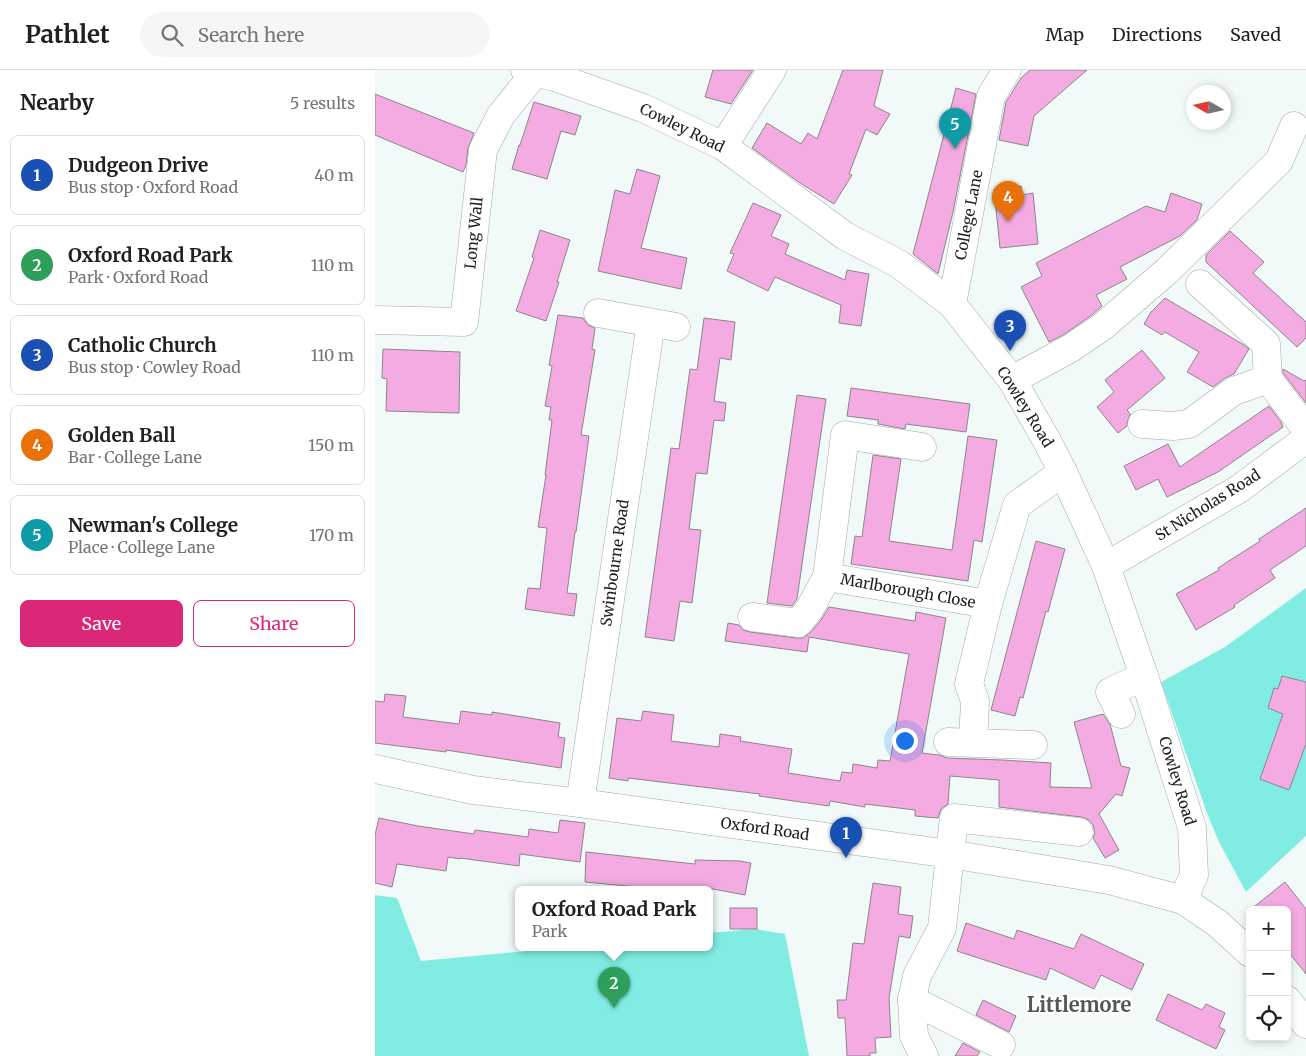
<!DOCTYPE html>
<html lang="en">
<head>
<meta charset="utf-8">
<style>
	body { margin:0; font-family:Merriweather,serif; background:#f6f6f6; color:#202124 }
	.controls { position:absolute; right:15px; bottom:15px; display:grid; overflow:hidden; border-radius:8px; box-shadow:0 2px 8px #0003 }
	.controls button { width:45px; height:45px; display:grid; place-items:center; padding:0; border:0; border-bottom:1px solid #e0e0e0; background:#fff; color:#202124; font:25px sans-serif }
	.compass { position:absolute; left:811px; top:15px; width:45px; height:45px; border-radius:50%; background:#fff; box-shadow:0 2px 8px #0003; rotate:279deg }
	.you { position:absolute; left:529px; top:670px; width:18px; height:18px; margin:-12px; border:4px solid #fff; border-radius:50%; background:#1a73e8; box-shadow:0 0 0 8px #1a73e833 }
	.badge { display:grid; place-items:center; width:32px; height:32px; border-radius:50%; background:#db2777; color:#fff; font-size:16px; font-weight:700 }
	.pin { position:absolute; translate:-50% -41px; filter:drop-shadow(0 1px 2px #0008) }
	.pin::after { content:''; position:absolute; top:26px; width:18px; height:15px; background:inherit; clip-path:polygon(0 0,100% 0,50% 100%) }
	.popup { position:absolute; left:140px; top:816px; width:198px; height:65px; box-sizing:border-box; display:grid; place-content:center; border-radius:8px; background:#fff; filter:drop-shadow(0 1px 4px #0005); font-size:16px; white-space:nowrap; color:#757577 }
	.popup b { font-size:19px; color:#202124 }
	.popup::after { content:''; position:absolute; left:50%; top:100%; margin-left:-10px; border:10px solid transparent; border-top-color:#fff }
	.list { margin:0; padding:0; list-style:none }
	h2 { display:flex; justify-content:space-between; align-items:center; height:65px; margin:0; padding:0 20px; font-size:21px }
	h2 small { font-size:16px; font-weight:400; color:#757577 }
	.list li { display:grid; grid-template-columns:32px 1fr auto; gap:15px; align-items:center; box-sizing:border-box; height:80px; margin:0 10px 10px; padding:0 10px; border:1px solid #e0e0e0; border-radius:8px }
	.list b { display:block; font-size:19px; white-space:nowrap }
	.list p { margin:0; font-size:16px; white-space:nowrap; color:#757577 }
	.list em { font-size:16px; font-style:normal; color:#757577 }
	.actions { display:flex; gap:10px; padding:15px 20px }
	.actions a { flex:1; padding:11px 0; border:1px solid #db2777; border-radius:8px; text-align:center; font-size:18px; color:#db2777 }
	.actions .main { background:#db2777; color:#fff }
	.icon { flex:none; width:28px; height:28px; fill:none; stroke:currentColor; stroke-width:2; stroke-linecap:round; stroke-linejoin:round }
	.map { position:relative; flex:none; width:931px; height:986px; overflow:hidden }
	header { display:flex; align-items:center; gap:30px; box-sizing:border-box; height:70px; padding:0 25px; background:#fff; border-bottom:1px solid #e0e0e0 }
	header strong { font-size:24px }
	nav { display:flex; gap:28px; margin-inline-start:auto; font-size:18px }
	.search { width:350px; height:45px; background:#f6f6f6; display:flex; align-items:center; gap:12px; box-sizing:border-box; padding:0 18px; border-radius:28px; color:#757577; font-size:19px }
	main { display:flex }
	aside { flex:1; background:#fff }
	.map>svg:first-child { display:block }
	.green { fill:#81ede2 }
	.building { fill:#f3abe1; stroke:#8c868a }
	.lines { fill:none; stroke-linecap:round; stroke-linejoin:round }
	.minor-casing { stroke:#a1aaa9; stroke-width:29 }
	.minor { stroke:#fff; stroke-width:28 }
	.labels { text-anchor:middle; stroke-width:5; stroke-linejoin:round; paint-order:stroke }
	.street-label { font-size:15px; fill:#1c1f1e; stroke:#fff }
	.district-label { font-size:20px; font-weight:bold; fill:#505857; stroke:#fff }
</style>
</head>
<body>
<header>
<strong>Pathlet</strong>
<div class="search"><svg class="icon" aria-label="search" viewBox="0 0 24 24"><circle cx="10" cy="10" r="6"/><path d="M15 15l6 6"/></svg>Search here</div>
<nav><a>Map</a><a>Directions</a><a>Saved</a></nav>
</header>
<main>
<aside>
<h2>Nearby<small>5 results</small></h2>
<ul class="list">
<li><span class="badge" style="background:#1a4fb4">1</span><div><b>Dudgeon Drive</b><p>Bus stop · Oxford Road</p></div><em>40 m</em></li>
<li><span class="badge" style="background:#2e9e5b">2</span><div><b>Oxford Road Park</b><p>Park · Oxford Road</p></div><em>110 m</em></li>
<li><span class="badge" style="background:#1a4fb4">3</span><div><b>Catholic Church</b><p>Bus stop · Cowley Road</p></div><em>110 m</em></li>
<li><span class="badge" style="background:#e8710a">4</span><div><b>Golden Ball</b><p>Bar · College Lane</p></div><em>150 m</em></li>
<li><span class="badge" style="background:#0f9aa8">5</span><div><b>Newman's College</b><p>Place · College Lane</p></div><em>170 m</em></li>
</ul>
<div class="actions"><a class="main">Save</a><a>Share</a></div>
</aside>
<div class="map">
<svg width="931" height="986" viewBox="0 0 931 986">
	<rect width="100%" height="100%" fill="#f1faf9"/>
	<g class="green">
		<path d="M931 518V766L871 822 844 772 832 743 786 612 850 577Z"/>
		<path d="M0 825 22 828 46 891 192 877H334V863L380 859 410 864 434 986H0Z"/>
	</g>
	<g class="building">
		<path d="M338 0H378L356 34 330 27Z"/>
		<path d="M468 0H508L499 36 515 44 502 65 491 59 474 104 477 105 459 134 425 113 377 78 392 53 426 74 433 63 442 69Z"/>
		<path d="M655 0H712L659 46 653 76 624 70 631 32 646 8Z"/>
		<path d="M581 18 601 24 578 142 563 204 538 184Z"/>
		<path d="M0 24 99 63 93 78 91 95 88 102 0 65Z"/>
		<path d="M159 32 206 46 200 65 186 61 172 109 137 99 144 75H145Z"/>
		<path d="M262 99 285 106 266 178 312 188 306 219 223 201 240 120 255 124Z"/>
		<path d="M646 116 647 125 658 123 663 174 625 178 619 119Z"/>
		<path d="M796 123 827 134 822 150 805 166 745 197 752 209 721 225 727 236 717 245 688 265 674 272 646 217 667 206 661 193 771 136 790 142Z"/>
		<path d="M378 133 406 145 396 166 414 174 410 184 470 210 472 200 494 204 486 256 464 253 466 235 400 207 393 221 352 201 359 184 355 183Z"/>
		<path d="M165 160 195 170 182 212H184L171 251 141 241 159 188 157 187Z"/>
		<path d="M855 161 889 192 878 203 931 252V268L922 277 831 192V185Z"/>
		<path d="M790 228 869 275 874 279 859 304 850 308 838 317 812 302 824 282 790 262 787 265 769 254 776 242Z"/>
		<path d="M183 245 208 248 213 255 220 258 217 279 220 280 206 365 214 366 201 462H200L192 523 202 524 199 546 150 539 153 518 165 519 172 458 163 457 171 405H170L177 350H174L176 337 170 336 177 296 174 295Z"/>
		<path d="M329 248 360 252 356 290 345 288 339 331 351 333 349 351 339 350 332 404 321 403 314 459 326 460 317 533 305 531 299 571 270 567 296 378 304 379 315 299 322 300Z"/>
		<path d="M8 279 85 282 84 343 11 341 12 309 7 308Z"/>
		<path d="M767 280 790 308 752 340 755 344 752 353V356L743 363 722 337 739 322 730 310Z"/>
		<path d="M908 299 929 311 931 310V333L908 303Z"/>
		<path d="M476 318 595 334 591 362 531 354 530 359 503 354V350L472 346Z"/>
		<path d="M422 325 451 329 422 529 417 536 392 533Z"/>
		<path d="M894 336 907 353H906L908 357 843 402 792 427 783 409 761 420 749 396 793 374 805 397Z"/>
		<path d="M593 366 622 370 607 472 599 470 593 511 476 494 480 466 487 467 498 385 526 389 514 471 577 480Z"/>
		<path d="M931 438V476L895 500 900 508 859 535 860 537 821 560 801 524 844 500 843 498 885 471 884 469Z"/>
		<path d="M661 471 690 479 673 542 671 541 648 628 645 627 640 646 616 640Z"/>
		<path d="M454 537 540 551 541 542 571 548 547 683 564 685 572 688 628 690 676 693 675 717 717 718 699 652 728 644 735 654 746 696 755 698 747 726 741 724 724 744 744 780 730 788 718 768 720 763 718 755 714 750 706 747 624 737V710L575 706 573 734 566 739 563 748 540 746V740L490 734V737L455 731 454 736 384 726 385 724 253 708V711L234 708 242 648 266 651 268 641 299 645 296 671 344 677 345 664 366 667 365 671 417 679 413 703 465 711 467 702 477 703 478 694 502 698 503 690 515 691 534 584 434 567 432 582 350 571 353 553 364 555 368 560 375 562 421 568H428L435 563 446 550Z"/>
		<path d="M907 606 931 612V674L914 720 885 709 908 644 893 638 899 618 903 619Z"/>
		<path d="M10 624 31 626 28 647 84 654 86 641 117 645V642L185 653 183 667 190 668 186 698 71 680V682L0 673V631L9 632Z"/>
		<path d="M4 748 43 756 99 764 100 760 153 767 154 759 183 763 185 750 210 753 205 792 145 784 144 796 85 788V789L73 787 71 801 22 794 17 817 0 813V765Z"/>
		<path d="M211 782 320 794V790L365 791 376 793 370 825 338 819 288 818V819H284L210 812Z"/>
		<path d="M910 812 931 839V904L912 880V840H875Z"/>
		<path d="M498 813 526 817 523 844 538 846 535 868 524 866 514 928 516 967 500 968 501 983H495V986H472L470 948H463L462 930H471L478 873 489 874Z"/>
		<rect x="355" y="838" width="27" height="21"/>
		<path d="M591 853 639 869 642 860 699 879 706 864 769 894 757 920 726 905 719 919 675 898 671 910 582 881Z"/>
		<path d="M793 924 827 940 831 934 850 943 844 957 850 960 841 979 781 950Z"/>
		<path d="M608 930 641 946 634 962 601 945Z"/>
		<path d="M588 973 605 982 602 986H580Z"/>
	</g>
	<g class="lines">
		<defs>
			<g id="minor">
				<path d="M150 0 180 7 268 38 348 76 470 166 524 194 577 234 637 310 672 371 688 402 731 496 769 606 817 758 819 805 808 830"/>
				<path d="M348 76 397 0"/>
				<path d="M577 234 616 26 632 0"/>
				<path d="M223 243 301 257"/>
				<path d="M0 250 89 252 108 80 126 45 160 3"/>
				<path d="M893 309 931 359"/>
				<path d="M637 310 696 278 727 257 792 201 904 91 919 56"/>
				<path d="M767 354 798 356 814 354 859 321 893 309 891 274 825 214"/>
				<path d="M547 377 470 365 452 507 613 534"/>
				<path d="M731 496 864 419 931 369"/>
				<path d="M377 547 423 553 434 540 452 507"/>
				<path d="M746 644 735 622 769 606"/>
				<path d="M573 672 658 675"/>
				<path d="M598 672 600 631 594 614 613 534 642 435 688 402"/>
				<path d="M0 699 98 720 205 733 575 784 734 810 808 830 842 853 875 883"/>
				<path d="M205 733 276 253"/>
				<path d="M537 930 626 975"/>
				<path d="M912 930 931 954"/>
				<path d="M549 986 539 966 537 930 542 906 567 858 579 748 704 762"/>
			</g>
		</defs>
		<use href="#minor" class="minor-casing"/>
		<use href="#minor" class="minor"/>
	</g>
	<g class="labels">
		<g class="street-label">
			<text transform="translate(307 58) rotate(26)" y="5">Cowley Road</text>
			<text transform="translate(594 145) rotate(-79)" y="5">College Lane</text>
			<text transform="translate(99 163) rotate(-84)" y="5">Long Wall</text>
			<text transform="translate(650 337) rotate(58)" y="5">Cowley Road</text>
			<text transform="translate(833 435) rotate(-32)" y="5">St Nicholas Road</text>
			<text transform="translate(240 493) rotate(-82)" y="5">Swinbourne Road</text>
			<text transform="translate(533 521) rotate(10)" y="5">Marlborough Close</text>
			<text transform="translate(802 711) rotate(73)" y="5">Cowley Road</text>
			<text transform="translate(390 759) rotate(8)" y="5">Oxford Road</text>
		</g>
		<g class="district-label">
			<text x="704" y="942">Littlemore</text>
		</g>
	</g>
</svg>
<div class="controls">
<button>+</button>
<button>−</button>
<button><svg class="icon" aria-label="locate" viewBox="0 0 24 24"><circle cx="12" cy="12" r="6"/><path d="M12 2v4M12 18v4M2 12h4M18 12h4"/></svg></button>
</div>
<svg class="compass" viewBox="-18 -18 36 36"><path d="M0-13l5 13h-10z" fill="#e53935"/><path d="M0 13l5-13h-10z" fill="#757577"/></svg>
<div class="you"></div>
<div class="pin badge" style="left:471px;top:788px;background:#1a4fb4">1</div>
<div class="pin badge" style="left:239px;top:938px;background:#2e9e5b">2</div>
<div class="popup"><b>Oxford Road Park</b>Park</div>
<div class="pin badge" style="left:635px;top:281px;background:#1a4fb4">3</div>
<div class="pin badge" style="left:633px;top:152px;background:#e8710a">4</div>
<div class="pin badge" style="left:580px;top:79px;background:#0f9aa8">5</div>
</div>
</main>
</body>
</html>
